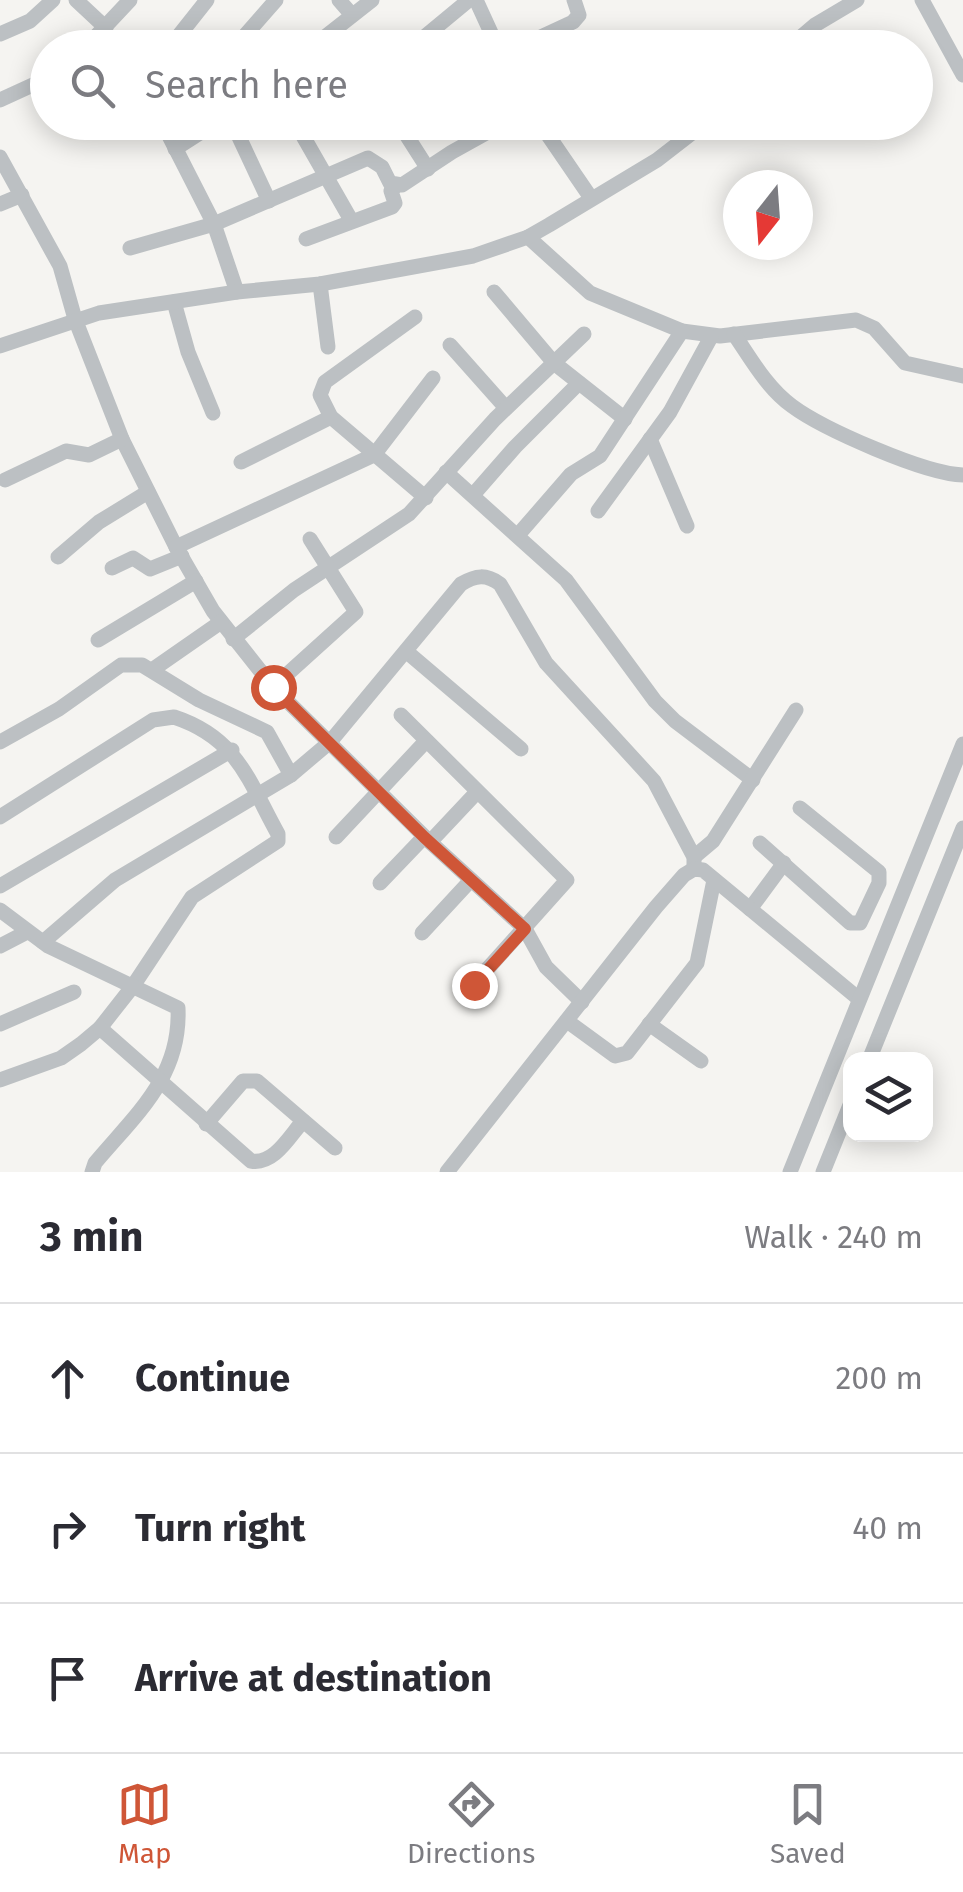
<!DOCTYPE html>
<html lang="en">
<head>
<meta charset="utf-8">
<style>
	body { margin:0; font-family:"Fira Sans",sans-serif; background:#f7f7f7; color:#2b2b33 }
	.controls { position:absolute; right:30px; bottom:30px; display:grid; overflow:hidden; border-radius:20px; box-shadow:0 5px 25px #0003 }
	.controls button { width:90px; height:90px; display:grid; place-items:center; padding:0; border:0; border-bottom:2px solid #e1e1e2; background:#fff; color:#2b2b33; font:50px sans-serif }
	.compass { position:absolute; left:723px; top:170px; width:90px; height:90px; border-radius:50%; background:#fff; box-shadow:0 5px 25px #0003; rotate:197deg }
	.stop { position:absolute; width:30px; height:30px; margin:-22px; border:8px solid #cf5637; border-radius:50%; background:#fff }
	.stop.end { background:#cf5637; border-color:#fff; box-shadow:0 2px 10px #0008 }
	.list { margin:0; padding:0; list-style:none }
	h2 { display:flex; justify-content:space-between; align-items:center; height:130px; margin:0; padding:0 40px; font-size:42px }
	h2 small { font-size:32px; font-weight:400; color:#7c7c81 }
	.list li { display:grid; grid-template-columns:65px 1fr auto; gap:30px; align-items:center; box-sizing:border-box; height:150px; padding:0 40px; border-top:2px solid #e1e1e2 }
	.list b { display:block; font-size:38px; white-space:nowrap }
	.list em { font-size:32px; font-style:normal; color:#7c7c81 }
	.icon { flex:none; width:55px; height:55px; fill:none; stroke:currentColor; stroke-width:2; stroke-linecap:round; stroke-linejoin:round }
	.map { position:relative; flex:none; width:963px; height:1172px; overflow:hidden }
	.search { position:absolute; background:#fff; box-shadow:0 5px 25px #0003; left:30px; right:30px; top:30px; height:110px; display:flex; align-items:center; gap:25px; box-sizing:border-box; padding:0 35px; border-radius:55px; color:#7c7c81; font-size:38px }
	.sheet { height:580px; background:#fff }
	nav { display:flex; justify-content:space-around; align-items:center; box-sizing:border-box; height:140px; border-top:2px solid #e1e1e2; background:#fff; font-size:28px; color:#7c7c81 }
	nav a { display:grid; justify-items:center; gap:5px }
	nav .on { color:#cf5637 }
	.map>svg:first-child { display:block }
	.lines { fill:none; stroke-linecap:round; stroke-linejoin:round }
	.minor { stroke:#bcc0c3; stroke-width:15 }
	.route { stroke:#cf5637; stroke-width:12 }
</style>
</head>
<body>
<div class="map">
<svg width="963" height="1172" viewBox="0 0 963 1172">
	<rect width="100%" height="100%" fill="#f5f4f1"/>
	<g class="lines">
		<g class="minor">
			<path d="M76 0 106 28"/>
			<path d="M339 0 352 15"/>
			<path d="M476 0 498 48"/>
			<path d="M922 0 963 75"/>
			<path d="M0 34 30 21 53 0"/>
			<path d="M85 48 130 0"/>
			<path d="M169 48 207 0"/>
			<path d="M234 48 276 0"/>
			<path d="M311 48 372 0"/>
			<path d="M411 48 469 0"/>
			<path d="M517 48 573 22 579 15 574 0"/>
			<path d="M788 48 815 25 857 0"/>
			<path d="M0 100 48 78"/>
			<path d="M162 122 214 224 237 292"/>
			<path d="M232 122 269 201"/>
			<path d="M295 122 351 220"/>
			<path d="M398 122 428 169"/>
			<path d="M539 122 591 198"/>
			<path d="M175 149 217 122"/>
			<path d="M0 157 60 266 75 319 122 439 176 547 213 611 273 687 430 842 525 929 546 967 582 1002"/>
			<path d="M0 204 22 195"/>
			<path d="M528 237 590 293 682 331 720 336 856 320 874 328 905 363 963 376"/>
			<path d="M306 239 392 207 395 203 391 191 396 186"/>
			<path d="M130 248 214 224 368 158 382 167 390 183 402 185 452 152 506 122"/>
			<path d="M320 284 328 347"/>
			<path d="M494 292 554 363 625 419"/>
			<path d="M174 302 188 352 213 413"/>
			<path d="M415 317 325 382 320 395 331 417 426 498"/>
			<path d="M734 334C751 359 767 388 792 406 823 429 925 474 963 475"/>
			<path d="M450 345 506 408"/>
			<path d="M0 346 99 313 237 292 320 284 473 256 528 237 549 225 657 160 706 122"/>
			<path d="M650 439 687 526"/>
			<path d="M241 462 331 417"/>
			<path d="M446 472 566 580 655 701 675 721 753 780"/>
			<path d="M5 480 66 451 89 455 122 439"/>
			<path d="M473 495 515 447 579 383"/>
			<path d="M598 511 670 412 711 337"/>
			<path d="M518 535 571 474 600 456 682 331"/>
			<path d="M176 547 374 455 433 378"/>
			<path d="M58 557 99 522 148 492"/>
			<path d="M112 568 133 558 150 569 182 556"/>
			<path d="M233 639 294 590 409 514 495 419 584 334"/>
			<path d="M98 640 196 581"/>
			<path d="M407 652 521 749"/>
			<path d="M152 670 221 622"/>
			<path d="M273 687 356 612 310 539"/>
			<path d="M401 715 567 880 473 985"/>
			<path d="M0 742 59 709 121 665H142L199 700 267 732 291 775"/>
			<path d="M0 817 153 720 174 717C238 738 249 782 278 834V841L192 897 133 986 100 1028 81 1044 61 1058 0 1080"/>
			<path d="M336 837 426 741"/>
			<path d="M430 842 477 792"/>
			<path d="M760 843 850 923H860L879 883V872L800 808"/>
			<path d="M694 857 713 841 796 710"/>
			<path d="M380 883 424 837"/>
			<path d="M0 886 232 750"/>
			<path d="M750 909 784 863"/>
			<path d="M0 910 48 946 178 1008C181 1077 136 1114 95 1163L92 1172"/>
			<path d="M422 933 471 880"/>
			<path d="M43 942 115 880 291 775 330 742 461 584C476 575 486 574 500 584L546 663 654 781 694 857V869"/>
			<path d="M0 946 27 932"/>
			<path d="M567 1021 615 1056 627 1053 697 963 714 880"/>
			<path d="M0 1024 74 992"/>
			<path d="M649 1024 701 1061"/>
			<path d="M100 1028 251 1161C274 1165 289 1137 303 1121"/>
			<path d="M869 1060 963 828"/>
			<path d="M206 1124 243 1081H257L335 1148"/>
			<path d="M447 1172 656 907 684 875 694 869 703 870 859 999"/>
			<path d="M790 1172 963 744"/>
			<path d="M823 1172 850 1105"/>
		</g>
	</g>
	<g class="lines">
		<path class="route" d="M273 687 424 837 525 929 474 985"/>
	</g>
</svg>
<div class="controls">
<button><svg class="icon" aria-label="layers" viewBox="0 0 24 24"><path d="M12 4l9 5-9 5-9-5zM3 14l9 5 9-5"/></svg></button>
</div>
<svg class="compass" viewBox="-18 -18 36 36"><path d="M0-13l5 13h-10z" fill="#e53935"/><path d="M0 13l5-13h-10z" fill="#7c7c81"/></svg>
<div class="stop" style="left:273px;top:687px"></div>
<div class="stop end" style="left:474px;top:985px"></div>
<div class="search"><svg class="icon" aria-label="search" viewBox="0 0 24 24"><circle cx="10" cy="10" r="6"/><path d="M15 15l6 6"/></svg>Search here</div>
</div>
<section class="sheet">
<h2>3 min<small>Walk · 240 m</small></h2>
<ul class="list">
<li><svg class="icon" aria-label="ahead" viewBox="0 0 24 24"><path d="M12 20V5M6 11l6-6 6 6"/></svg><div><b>Continue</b></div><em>200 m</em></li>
<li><svg class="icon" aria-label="right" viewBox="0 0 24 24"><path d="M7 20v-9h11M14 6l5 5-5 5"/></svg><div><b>Turn right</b></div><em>40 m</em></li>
<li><svg class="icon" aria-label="arrive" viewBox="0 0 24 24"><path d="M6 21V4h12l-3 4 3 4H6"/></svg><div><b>Arrive at destination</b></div></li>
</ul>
</section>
<nav>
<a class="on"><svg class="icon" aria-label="map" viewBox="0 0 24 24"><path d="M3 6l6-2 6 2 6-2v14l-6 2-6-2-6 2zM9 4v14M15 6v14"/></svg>Map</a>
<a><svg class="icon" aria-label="directions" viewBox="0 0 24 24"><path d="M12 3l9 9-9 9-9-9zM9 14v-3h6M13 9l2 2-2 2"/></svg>Directions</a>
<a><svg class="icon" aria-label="saved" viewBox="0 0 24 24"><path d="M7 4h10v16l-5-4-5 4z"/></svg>Saved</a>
</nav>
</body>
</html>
